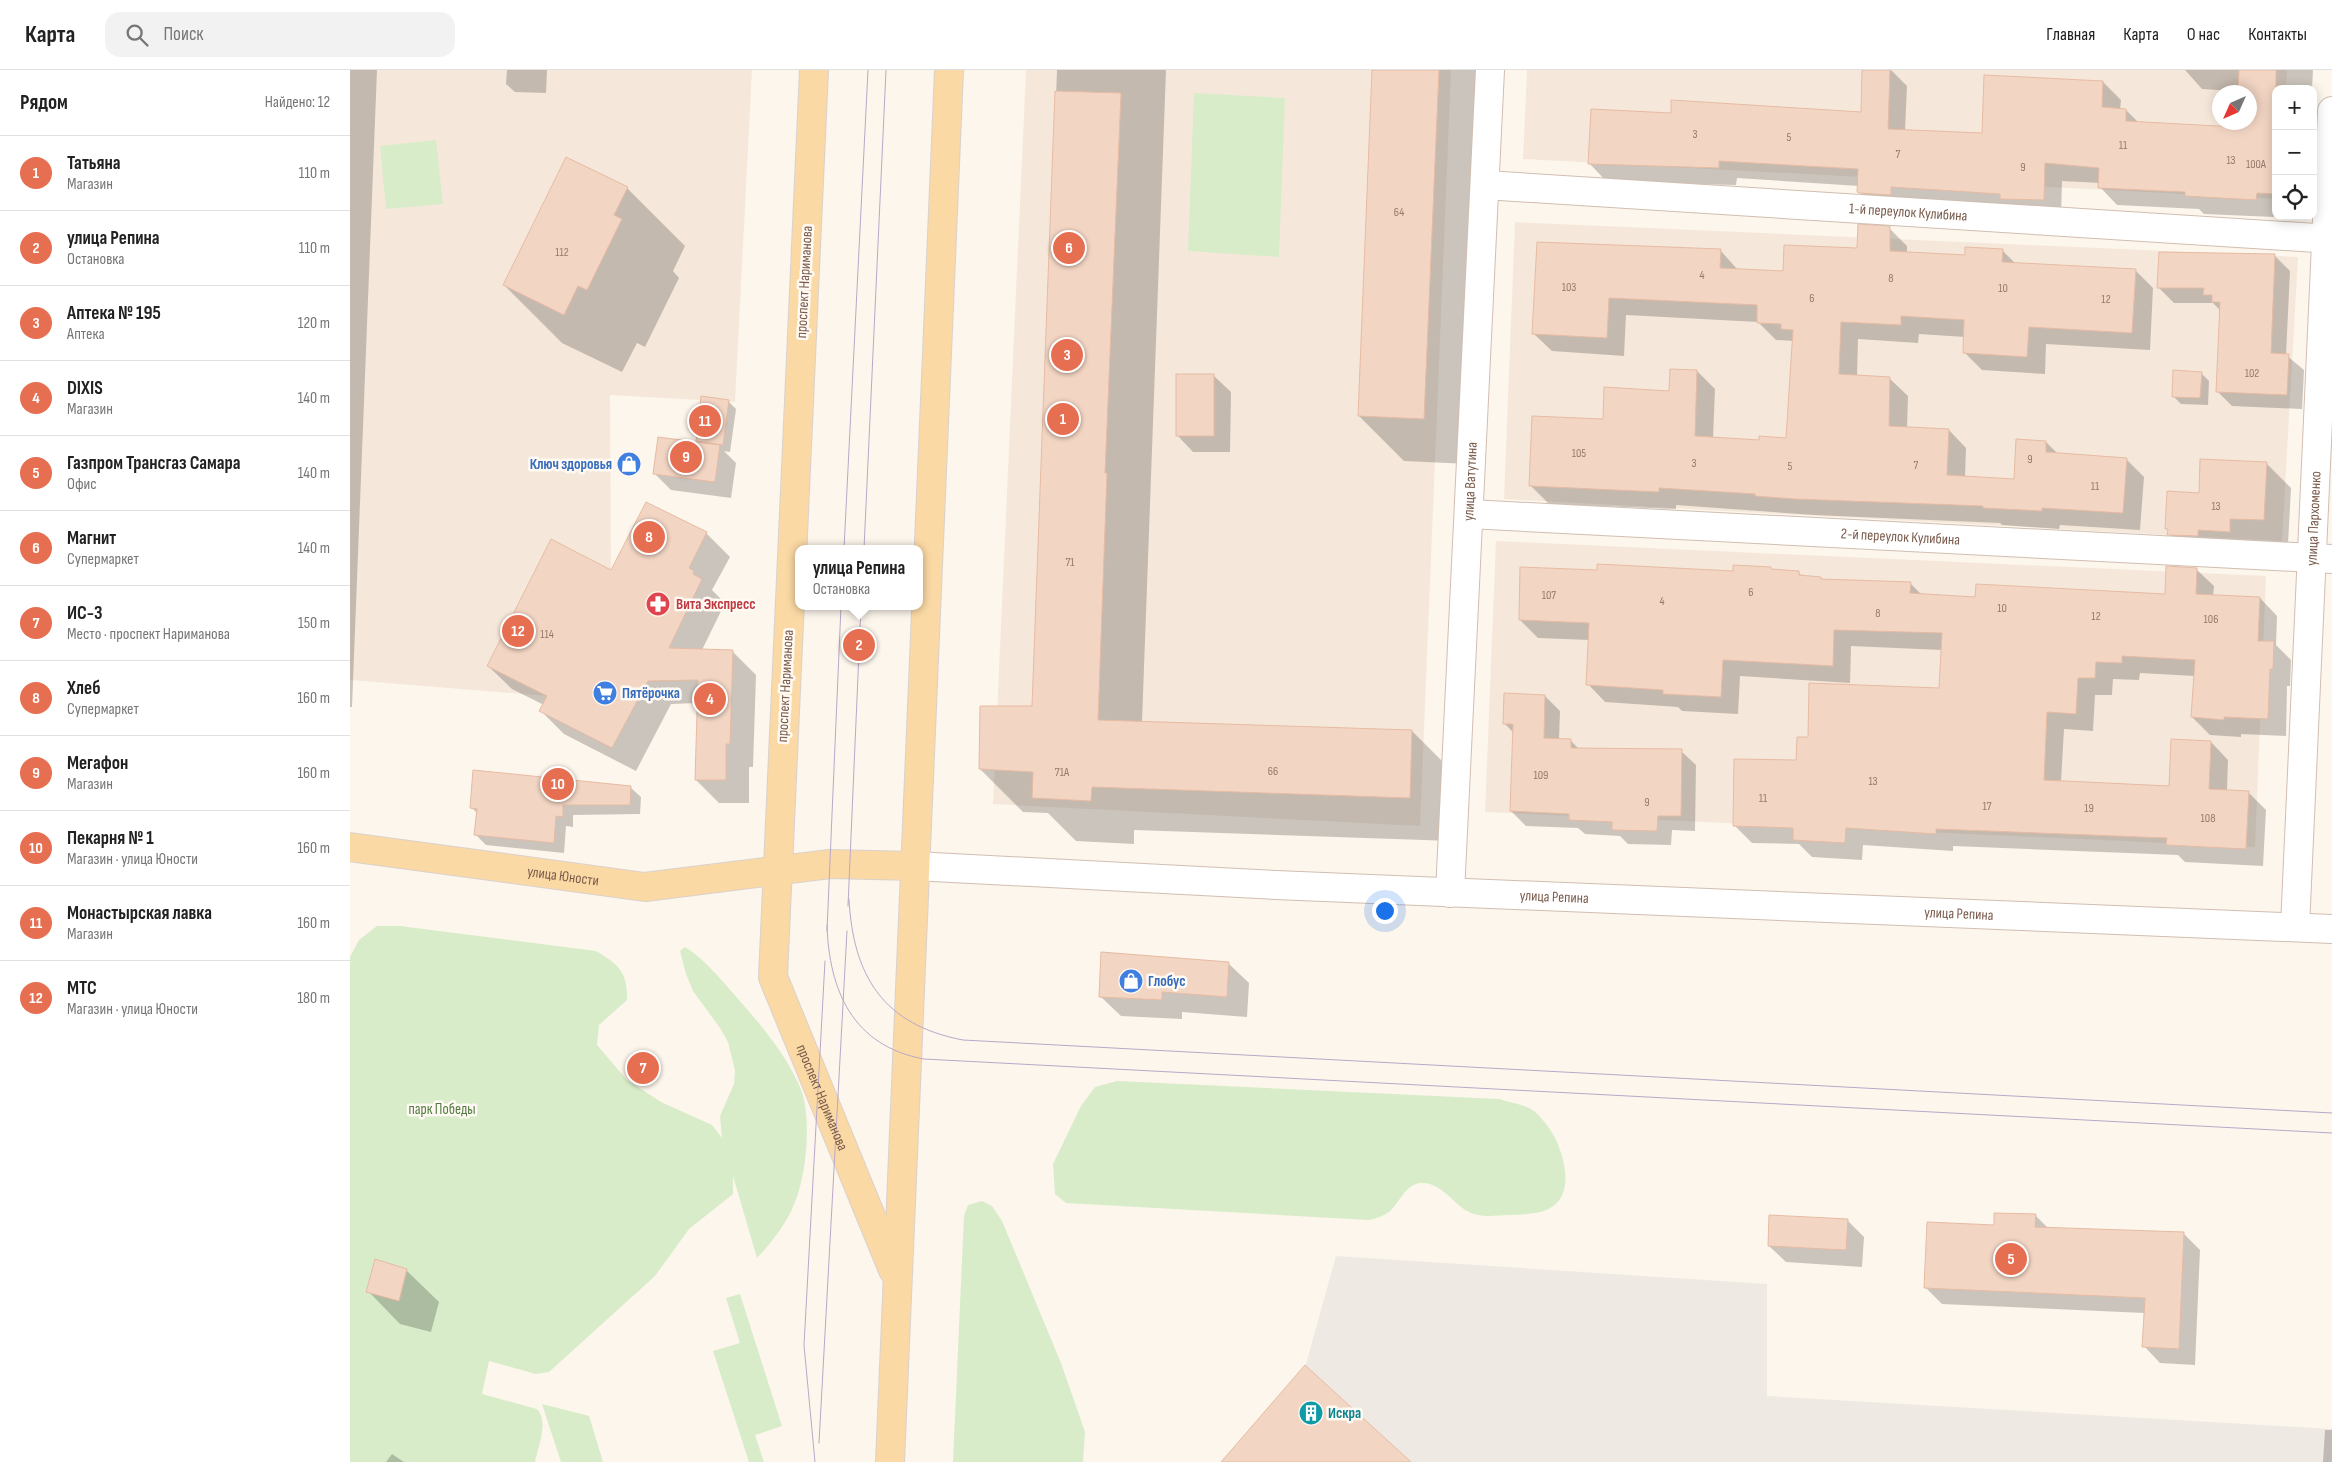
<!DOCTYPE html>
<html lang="ru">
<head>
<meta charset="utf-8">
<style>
	body { margin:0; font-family:"Sofia Sans Condensed",sans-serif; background:#f2f2f2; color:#222 }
	.controls { position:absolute; right:15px; top:15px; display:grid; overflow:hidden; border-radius:10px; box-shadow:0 2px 12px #0003 }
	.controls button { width:45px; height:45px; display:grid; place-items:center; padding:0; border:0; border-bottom:1px solid #e0e0e0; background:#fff; color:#222; font:25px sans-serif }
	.compass { position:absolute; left:1862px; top:15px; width:45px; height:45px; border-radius:50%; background:#fff; box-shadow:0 2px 12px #0003; rotate:225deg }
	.you { position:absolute; left:1034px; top:840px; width:18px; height:18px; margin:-12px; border:4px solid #fff; border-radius:50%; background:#1a73e8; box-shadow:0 0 0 8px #1a73e833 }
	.badge { display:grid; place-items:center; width:32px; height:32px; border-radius:50%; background:#e76f51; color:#fff; font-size:16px; font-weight:700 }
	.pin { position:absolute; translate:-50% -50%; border:2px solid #fff; box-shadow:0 1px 5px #0006 }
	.popup { position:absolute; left:445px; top:475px; width:128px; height:65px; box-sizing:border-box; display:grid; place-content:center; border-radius:10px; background:#fff; filter:drop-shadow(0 1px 4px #0005); font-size:16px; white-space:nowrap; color:#767676 }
	.popup b { font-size:19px; color:#222 }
	.popup::after { content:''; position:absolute; left:50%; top:100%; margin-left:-10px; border:10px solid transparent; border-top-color:#fff }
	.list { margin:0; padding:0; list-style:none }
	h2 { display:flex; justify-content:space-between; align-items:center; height:65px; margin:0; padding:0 20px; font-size:21px }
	h2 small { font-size:16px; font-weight:400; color:#767676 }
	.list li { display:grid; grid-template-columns:32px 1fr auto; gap:15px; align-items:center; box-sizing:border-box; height:75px; padding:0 20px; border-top:1px solid #e0e0e0 }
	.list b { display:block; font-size:19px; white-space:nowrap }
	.list p { margin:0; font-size:16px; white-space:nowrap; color:#767676 }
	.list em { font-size:16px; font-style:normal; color:#767676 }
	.icon { flex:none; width:28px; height:28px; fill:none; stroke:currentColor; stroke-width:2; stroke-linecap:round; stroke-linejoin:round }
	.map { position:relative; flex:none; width:1982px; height:1392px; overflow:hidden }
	header { display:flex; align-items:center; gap:30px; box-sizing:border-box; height:70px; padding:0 25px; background:#fff; border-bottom:1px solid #e0e0e0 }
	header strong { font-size:24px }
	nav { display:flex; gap:28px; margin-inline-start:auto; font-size:18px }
	.search { width:350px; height:45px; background:#f2f2f2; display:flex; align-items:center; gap:12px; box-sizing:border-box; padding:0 18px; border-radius:15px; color:#767676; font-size:19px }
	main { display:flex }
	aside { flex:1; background:#fff }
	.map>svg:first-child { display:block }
	.residential { fill:#f5e8da; fill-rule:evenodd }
	.industrial { fill:#efe9e4 }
	.green { fill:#d8ecc9 }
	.shadow { fill:#0003 }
	.building { fill:#f3d5c3; stroke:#e6bba3 }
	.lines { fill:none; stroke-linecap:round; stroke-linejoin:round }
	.minor-casing { stroke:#d1beb0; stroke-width:30 }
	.major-casing { stroke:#dad1cd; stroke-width:30 }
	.minor { stroke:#fff; stroke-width:28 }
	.major { stroke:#fbd9a5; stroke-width:28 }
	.tram { stroke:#b9a8c9; stroke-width:1 }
	.labels { text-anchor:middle; stroke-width:5; stroke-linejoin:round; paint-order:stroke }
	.number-label { font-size:12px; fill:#987a6a }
	.street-label { font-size:15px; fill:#7a5c4d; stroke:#fffaf3 }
	.shop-label { font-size:15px; font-weight:bold; fill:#366cbe; stroke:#fffaf3; text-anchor:start }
	.health-label { font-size:15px; font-weight:bold; fill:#be3a42; stroke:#fffaf3; text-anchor:start }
	.park-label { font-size:15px; fill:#537a41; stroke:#fffaf3 }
	.culture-label { font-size:15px; font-weight:bold; fill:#0d838f; stroke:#fffaf3; text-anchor:start }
</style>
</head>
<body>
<header>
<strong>Карта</strong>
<div class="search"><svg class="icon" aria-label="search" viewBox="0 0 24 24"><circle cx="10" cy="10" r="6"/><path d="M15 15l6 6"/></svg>Поиск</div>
<nav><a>Главная</a><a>Карта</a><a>О нас</a><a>Контакты</a></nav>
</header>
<main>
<aside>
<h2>Рядом<small>Найдено: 12</small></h2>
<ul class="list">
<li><span class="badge">1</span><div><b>Татьяна</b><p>Магазин</p></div><em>110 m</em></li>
<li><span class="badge">2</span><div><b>улица Репина</b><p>Остановка</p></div><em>110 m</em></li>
<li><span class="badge">3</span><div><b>Аптека № 195</b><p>Аптека</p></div><em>120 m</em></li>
<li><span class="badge">4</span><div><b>DIXIS</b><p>Магазин</p></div><em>140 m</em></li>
<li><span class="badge">5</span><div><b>Газпром Трансгаз Самара</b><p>Офис</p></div><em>140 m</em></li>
<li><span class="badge">6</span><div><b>Магнит</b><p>Супермаркет</p></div><em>140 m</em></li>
<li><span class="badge">7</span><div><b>ИС-3</b><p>Место · проспект Нариманова</p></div><em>150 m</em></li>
<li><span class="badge">8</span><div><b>Хлеб</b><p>Супермаркет</p></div><em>160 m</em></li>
<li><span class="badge">9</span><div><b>Мегафон</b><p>Магазин</p></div><em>160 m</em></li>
<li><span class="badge">10</span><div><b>Пекарня № 1</b><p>Магазин · улица Юности</p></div><em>160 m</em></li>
<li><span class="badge">11</span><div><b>Монастырская лавка</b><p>Магазин</p></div><em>160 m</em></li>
<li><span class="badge">12</span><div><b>МТС</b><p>Магазин · улица Юности</p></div><em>180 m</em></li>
</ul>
</aside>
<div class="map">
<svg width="1982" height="1392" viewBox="0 0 1982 1392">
	<rect width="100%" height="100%" fill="#fdf6ec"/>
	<g class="residential">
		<path d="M0 0H402L385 332 260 325 261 500 197 626 0 610Z"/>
		<path d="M676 0H1101L1070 756 643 734Z"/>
		<path d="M1177 0H1937L1936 19H1926V129L1173 89ZM1870 22H1900V52H1870Z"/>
		<path d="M1165 152 1948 187 1932 471 1154 429Z"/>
		<path d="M1146 471 1916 506 1905 777 1135 742Z"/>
	</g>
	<path class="industrial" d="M986 1186 1417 1214V1326L1982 1359V1392H871L956 1294Z"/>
	<g class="green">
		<path d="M844 23 935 28 929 187 838 181Z"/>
		<path d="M86 70 93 134 36 139 30 76Z"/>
		<path d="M27 856H50L246 881C268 894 278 902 277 930L249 955 247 975 277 1010 311 1032 362 1055 372 1068 370 1046 384 1014 385 1000 378 972 370 958 343 921 336 904 330 881 335 877C356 890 373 912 389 930 412 956 436 985 450 1017 462 1045 457 1103 445 1132 437 1153 422 1172 407 1188L383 1106V1124L339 1159 305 1206 199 1302 186 1304 139 1291 132 1324 187 1339C199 1351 188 1377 185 1392H0V887L9 870Z"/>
		<path d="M767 1011 1149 1029C1159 1032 1170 1034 1179 1038 1187 1041 1200 1058 1204 1066 1215 1087 1226 1128 1196 1140 1184 1145 1172 1144 1159 1145 1149 1145 1138 1147 1128 1145 1105 1141 1095 1111 1070 1113 1055 1115 1050 1132 1040 1141 1034 1146 1027 1148 1019 1150L716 1133 705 1124 703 1094 731 1036 745 1017Z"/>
		<path d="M632 1131 642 1136 652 1151 711 1293 735 1362 733 1392H603L614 1146 618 1135Z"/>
		<path d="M390 1224 432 1356 405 1365 414 1392H399L363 1281 390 1273 376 1228Z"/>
		<path d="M192 1334 239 1346 253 1392H211Z"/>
	</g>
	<g class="shadow">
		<path d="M0 0H27L2 637H0Z"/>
		<path d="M157 0H197L196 23 165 22 156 14Z"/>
		<path d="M707 0H816L792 652 1062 661 1105 704 1103 771 784 760V774L726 771 698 743 673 742 630 699 683 638Z"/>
		<path d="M1023 0H1135L1119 394 1054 391 1009 346Z"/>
		<path d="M1513 0H1541L1557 16 1555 61 1633 65 1753 12 1771 30 1770 40H1776L1789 53 1887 59 1900 52V22L1852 19 1835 0H1963L1962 19H1926V140L1924 147 1854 144 1849 139 1767 135 1750 117V113L1712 111 1711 147 1527 139 1509 121V116L1387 108 1386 115 1257 112 1240 94 1322 45 1512 43Z"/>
		<path d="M277 118 335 176 323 201 329 208 295 277 287 273 272 302 212 273 154 215Z"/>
		<path d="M1539 158 1557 176V183L1616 187 1652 180 1666 194 1785 200 1803 218 1800 280 1696 274 1695 304 1632 300 1614 282 1615 267 1569 264 1568 273 1508 269 1507 307 1540 309 1558 326 1557 358 1599 360 1616 378 1615 407 1665 410 1696 372 1708 384 1776 389 1794 407 1790 460 1710 455 1709 459 1652 455 1650 453 1464 445 1326 435V439L1199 434 1181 416 1254 350 1320 323 1347 301 1365 319 1363 368 1410 371 1437 369 1444 271 1426 270 1408 252 1276 245 1274 286 1202 281 1184 264 1188 173 1370 180 1388 200 1434 202 1508 179Z"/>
		<path d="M1925 186 1940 201 1936 285 1954 300 1952 339 1882 336 1867 321 1870 240 1863 233H1824L1808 217Z"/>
		<path d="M1851 303 1859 311 1858 335 1831 334 1823 326Z"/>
		<path d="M864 306 881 322 880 382H843L827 365Z"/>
		<path d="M378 331 386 339 380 382 374 381 386 393 381 428 321 420 304 403 350 374 347 371Z"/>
		<path d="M1916 393 1941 418 1938 474 1843 489 1819 464 1817 458 1850 424Z"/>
		<path d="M356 463 380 487 362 520 375 533 352 580 382 581 406 605 403 697H399V733H369L346 710 348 633 321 634 286 701 214 664 191 641 194 635 162 619 138 596 262 502Z"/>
		<path d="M1420 498 1423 501 1448 502 1453 507 1471 508 1473 510 1560 513 1572 525 1626 529 1816 526 1846 499 1864 516 1863 526 1910 528 1927 546 1926 575 1941 590 1940 616H1937L1936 666 1891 664V667L1860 665 1842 647 1845 606 1790 603 1789 610 1763 609 1762 625H1745L1743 661 1714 659 1711 712 1820 718 1861 672 1878 690 1877 721 1898 722 1916 740 1913 796 1835 792 1828 785 1603 776V781L1513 775 1512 790 1462 787 1449 774 1402 773 1384 755 1448 691 1460 668 1590 619 1592 580 1501 576 1500 613 1390 606 1388 644 1332 641 1328 637 1255 632 1238 614 1240 570 1188 568 1170 550 1248 502H1384Z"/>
		<path d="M1195 626 1210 641 1209 670 1221 671 1229 679 1331 681 1346 695 1345 761 1322 760 1321 775 1278 774 1270 766 1235 764 1228 758 1176 756 1161 741 1164 663 1154 653Z"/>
		<path d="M280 717 291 727 290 744 223 745V757L216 756 214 783 136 775 126 765 128 744 121 737Z"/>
		<path d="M752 883 878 893 899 913 897 947 832 942V949L771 946 750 926Z"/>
		<path d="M1685 1145 1699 1159 1833 1163 1850 1180 1845 1295 1810 1293 1794 1276 1795 1243 1592 1234 1575 1217 1645 1156Z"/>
		<path d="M1497 1150 1514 1167 1512 1197 1436 1192 1419 1176Z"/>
		<path d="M56 1200 89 1232 81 1262 50 1254 18 1221Z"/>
		<path d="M1975 1360H1982V1392H1973Z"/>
		<path d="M42 1384 54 1392H36Z"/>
	</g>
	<g class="building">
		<path d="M1022 0H1089L1074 349 1008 346Z"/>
		<path d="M1512 0H1540L1538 59 1632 63 1634 5 1753 11 1752 37 1776 39V51L1886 57V52H1900V22H1888L1889 0H1926V124L1907 123 1906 130 1835 126V122L1748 118 1749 98 1695 93 1694 130 1650 129V124L1541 117V125L1510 123 1507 122 1508 99 1369 91V98L1238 94 1241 39 1321 43V30L1511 42Z"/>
		<path d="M705 21 771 23 755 403H757L748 650 1062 660 1060 728 742 717 741 731 682 728 683 702 629 699 630 636H682Z"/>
		<path d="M216 87 278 117 264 145 272 149 237 220 228 216 214 245 153 215Z"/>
		<path d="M1508 154 1540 156V181L1615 185V177L1653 179 1652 192 1786 199 1782 263 1679 257 1677 287 1613 283 1614 250 1551 246V255L1491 252 1489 304 1540 307 1539 356 1599 359 1597 405 1664 409 1666 369 1696 371V382L1777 388 1773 443 1692 438V441L1633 438V436L1445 429 1405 426V424L1309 418V422L1179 416 1182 346 1253 349 1254 317 1319 321 1320 299 1347 300 1345 366 1409 370V366L1436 368 1443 260 1431 259V254L1407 253V235L1259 228 1257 268 1182 264 1187 172 1371 179 1370 198 1433 201 1434 175 1507 178Z"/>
		<path d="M1809 182 1925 184 1921 283 1939 284 1937 325 1866 322 1870 232H1862V225H1853L1854 218H1807Z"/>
		<path d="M1823 300 1852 302 1850 328 1822 327Z"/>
		<rect x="826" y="304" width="38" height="62"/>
		<path d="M351 326 379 330 373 375 346 371Z"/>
		<path d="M308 367 370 375 365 412 303 404Z"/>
		<path d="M1850 389 1917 392 1914 450 1880 449V462L1848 460V466L1817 465 1818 459H1815L1817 421 1849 423Z"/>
		<path d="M296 432 357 462 339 498 344 501 343 504 352 509 319 578 383 580 380 674H376V710H345L348 610 298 611 262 678 189 641 197 626 137 596 201 469 261 500Z"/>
		<path d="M1247 494 1383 501V495L1421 497V499L1449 501V505L1471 507V509L1561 512 1560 523 1625 527 1626 514 1815 524 1816 496 1847 498 1846 524 1910 527 1908 571H1924L1923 599H1920L1918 649 1874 647V650L1841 647 1845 590 1772 586V593L1746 592 1745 608H1728L1726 644 1697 642 1694 710 1819 716 1821 669 1861 671 1859 719 1899 721 1896 779 1816 775 1817 768 1586 759V764L1496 758 1495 773 1443 770V758L1383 756 1384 689 1446 690 1447 667H1458L1459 613 1589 618 1592 563 1484 560 1483 596 1373 590 1371 627 1313 624V620L1236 615 1239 553 1169 550 1170 497 1247 500Z"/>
		<path d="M1154 623 1195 625 1194 668 1221 669V678L1332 679 1331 746H1308L1307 761 1262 760V752L1219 750V744L1160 741 1163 654H1153Z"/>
		<path d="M123 700 281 716 280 735H213V747L206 746 204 773 124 765 127 739 120 738Z"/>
		<path d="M751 882 879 892 877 927 812 922V930L749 927Z"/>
		<path d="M1644 1143 1686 1144 1685 1157 1834 1162 1829 1279 1792 1277 1795 1228 1574 1218 1577 1152 1644 1155Z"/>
		<path d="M1419 1145 1498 1149 1496 1180 1418 1176Z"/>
		<path d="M25 1189 57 1199 49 1231 16 1222Z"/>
		<path d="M955 1295 1061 1392H871Z"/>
	</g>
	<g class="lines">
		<defs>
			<g id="minor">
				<path id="s1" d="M1135 115 1982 169"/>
				<path id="s2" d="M1119 444 1982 489"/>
				<path id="s3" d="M564 796 926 815 1982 859"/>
				<path id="s4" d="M1100 823 1140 0"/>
				<path id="s5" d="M1945 857 1982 41"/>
			</g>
			<g id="major">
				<path id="s6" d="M464 0 423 907 543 1200"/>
				<path id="s7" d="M0 777 295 817 480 794 564 796"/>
				<path d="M540 1392 599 0"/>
			</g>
		</defs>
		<use href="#minor" class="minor-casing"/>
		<use href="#major" class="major-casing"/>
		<use href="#minor" class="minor"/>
		<use href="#major" class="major"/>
		<g class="tram">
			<path d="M494 479 518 0"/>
			<path d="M514 479 536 0"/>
			<path d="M499 829C503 907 534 955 613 970L1982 1043"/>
			<path d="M498 836 511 536"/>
			<path d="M477 855C479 921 503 976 574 989L1982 1063"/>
			<path d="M477 861 491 536"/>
			<path d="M469 1373 497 861"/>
			<path d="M465 1392 454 1275 475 891"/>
		</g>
	</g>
	<defs>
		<symbol id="shop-disc" viewBox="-11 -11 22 22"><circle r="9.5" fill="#3f7fe0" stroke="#fffaf3"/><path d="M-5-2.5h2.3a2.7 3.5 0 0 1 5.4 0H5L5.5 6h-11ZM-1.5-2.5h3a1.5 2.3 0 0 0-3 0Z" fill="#fff"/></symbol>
		<symbol id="pharmacy-disc" viewBox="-11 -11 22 22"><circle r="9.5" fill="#e0444e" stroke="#fffaf3"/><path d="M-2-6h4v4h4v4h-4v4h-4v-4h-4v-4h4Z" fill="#fff"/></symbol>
		<symbol id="supermarket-disc" viewBox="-11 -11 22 22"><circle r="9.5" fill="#3f7fe0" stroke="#fffaf3"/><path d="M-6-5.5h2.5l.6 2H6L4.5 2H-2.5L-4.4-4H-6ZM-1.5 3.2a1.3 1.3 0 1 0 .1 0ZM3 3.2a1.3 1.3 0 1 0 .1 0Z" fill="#fff"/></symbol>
		<symbol id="building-disc" viewBox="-11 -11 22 22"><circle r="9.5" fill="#0f9aa8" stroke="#fffaf3"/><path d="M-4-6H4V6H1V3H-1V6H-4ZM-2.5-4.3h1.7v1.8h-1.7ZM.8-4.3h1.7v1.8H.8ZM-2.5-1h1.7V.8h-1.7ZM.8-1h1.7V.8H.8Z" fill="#fff"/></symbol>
	</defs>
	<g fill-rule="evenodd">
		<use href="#shop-disc" x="265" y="380" width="28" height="28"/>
		<use href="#pharmacy-disc" x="294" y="520" width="28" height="28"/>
		<use href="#supermarket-disc" x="241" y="609" width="28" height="28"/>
		<use href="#shop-disc" x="767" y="897" width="28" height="28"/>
		<use href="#building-disc" x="947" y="1329" width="28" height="28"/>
	</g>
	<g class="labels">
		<g class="number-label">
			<text x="1345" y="68">3</text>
			<text x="1439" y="71">5</text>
			<text x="1773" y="79">11</text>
			<text x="1548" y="88">7</text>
			<text x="1881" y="94">13</text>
			<text x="1906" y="98">100А</text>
			<text x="1673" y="101">9</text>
			<text x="1049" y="146">64</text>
			<text x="212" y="186">112</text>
			<text x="1352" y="209">4</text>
			<text x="1541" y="212">8</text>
			<text x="1219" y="221">103</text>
			<text x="1653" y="222">10</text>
			<text x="1462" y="232">6</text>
			<text x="1756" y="233">12</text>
			<text x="1902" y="307">102</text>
			<text x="1229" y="387">105</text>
			<text x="1680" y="393">9</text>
			<text x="1344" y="397">3</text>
			<text x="1566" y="399">7</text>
			<text x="1440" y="400">5</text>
			<text x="1745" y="420">11</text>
			<text x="1866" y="440">13</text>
			<text x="720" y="496">71</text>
			<text x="1401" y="526">6</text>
			<text x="1199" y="529">107</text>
			<text x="1312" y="535">4</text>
			<text x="1652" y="542">10</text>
			<text x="1528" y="547">8</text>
			<text x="1746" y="550">12</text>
			<text x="1861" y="553">106</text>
			<text x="197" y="568">114</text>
			<text x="923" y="705">66</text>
			<text x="712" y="706">71А</text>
			<text x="1191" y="709">109</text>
			<text x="1523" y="715">13</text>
			<text x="1413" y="732">11</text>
			<text x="1297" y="736">9</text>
			<text x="1637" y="740">17</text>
			<text x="1739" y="742">19</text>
			<text x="1858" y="752">108</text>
		</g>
		<g class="street-label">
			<text dy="5" stroke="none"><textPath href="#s1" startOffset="424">1-й переулок Кулибина</textPath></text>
			<text transform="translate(454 212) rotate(-87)" y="5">проспект Нариманова</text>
			<text dy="5" stroke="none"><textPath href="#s4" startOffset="412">улица Ватутина</textPath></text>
			<text dy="5" stroke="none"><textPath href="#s5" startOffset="409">улица Пархоменко</textPath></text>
			<text dy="5" stroke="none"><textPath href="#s2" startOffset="432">2-й переулок Кулибина</textPath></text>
			<text transform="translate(435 616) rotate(-87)" y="5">проспект Нариманова</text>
			<text dy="5" stroke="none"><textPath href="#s7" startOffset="215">улица Юности</textPath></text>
			<text dy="5" stroke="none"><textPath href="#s3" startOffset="641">улица Репина</textPath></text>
			<text dy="5" stroke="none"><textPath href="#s3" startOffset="1046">улица Репина</textPath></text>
			<text dy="5" stroke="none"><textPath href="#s6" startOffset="1038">проспект Нариманова</textPath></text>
		</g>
		<g class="shop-label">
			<text x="262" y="399" text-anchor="end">Ключ здоровья</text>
			<text x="272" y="628">Пятёрочка</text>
			<text x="798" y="916">Глобус</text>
		</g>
		<g class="health-label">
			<text x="326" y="539">Вита Экспресс</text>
		</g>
		<g class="park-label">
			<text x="92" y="1044">парк Победы</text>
		</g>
		<g class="culture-label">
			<text x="978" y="1348">Искра</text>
		</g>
	</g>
</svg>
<div class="controls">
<button>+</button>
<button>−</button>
<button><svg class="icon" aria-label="locate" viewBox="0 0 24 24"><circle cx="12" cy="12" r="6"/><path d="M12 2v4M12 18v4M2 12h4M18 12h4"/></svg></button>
</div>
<svg class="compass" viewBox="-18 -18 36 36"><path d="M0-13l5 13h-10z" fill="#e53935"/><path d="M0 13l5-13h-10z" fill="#767676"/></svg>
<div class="you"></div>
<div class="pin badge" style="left:713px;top:349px">1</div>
<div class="pin badge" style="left:509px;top:575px">2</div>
<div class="popup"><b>улица Репина</b>Остановка</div>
<div class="pin badge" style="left:717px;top:285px">3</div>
<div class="pin badge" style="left:360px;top:629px">4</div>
<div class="pin badge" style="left:1661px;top:1189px">5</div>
<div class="pin badge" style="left:719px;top:178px">6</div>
<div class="pin badge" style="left:293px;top:998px">7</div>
<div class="pin badge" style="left:299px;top:467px">8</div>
<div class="pin badge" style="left:336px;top:387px">9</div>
<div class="pin badge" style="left:208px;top:714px">10</div>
<div class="pin badge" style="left:355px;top:351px">11</div>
<div class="pin badge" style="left:168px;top:561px">12</div>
</div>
</main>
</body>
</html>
